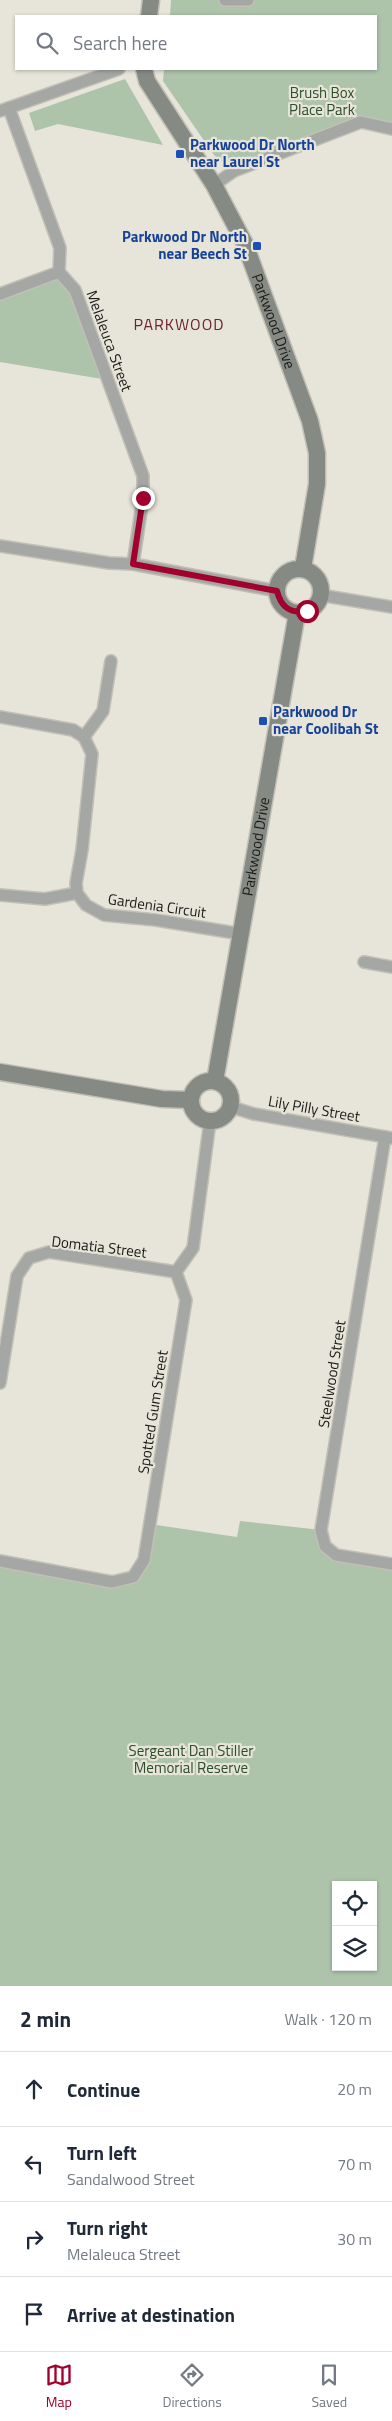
<!DOCTYPE html>
<html lang="en">
<head>
<meta charset="utf-8">
<style>
	body { margin:0; font-family:"Titillium Web",sans-serif; background:#f2f2f3; color:#1f2937 }
	.controls { position:absolute; right:15px; bottom:15px; display:grid; overflow:hidden; border-radius:0px; box-shadow:0 1px 4px #0004 }
	.controls button { width:45px; height:45px; display:grid; place-items:center; padding:0; border:0; border-bottom:1px solid #e0e1e3; background:#fff; color:#1f2937; font:25px sans-serif }
	.stop { position:absolute; width:15px; height:15px; margin:-11px; border:4px solid #a1012c; border-radius:50%; background:#fff }
	.stop.end { background:#a1012c; border-color:#fff; box-shadow:0 1px 5px #0008 }
	.list { margin:0; padding:0; list-style:none }
	h2 { display:flex; justify-content:space-between; align-items:center; height:65px; margin:0; padding:0 20px; font-size:21px }
	h2 small { font-size:16px; font-weight:400; color:#747a83 }
	.list li { display:grid; grid-template-columns:32px 1fr auto; gap:15px; align-items:center; box-sizing:border-box; height:75px; padding:0 20px; border-top:1px solid #e0e1e3 }
	.list b { display:block; font-size:19px; white-space:nowrap }
	.list p { margin:0; font-size:16px; white-space:nowrap; color:#747a83 }
	.list em { font-size:16px; font-style:normal; color:#747a83 }
	.icon { flex:none; width:28px; height:28px; fill:none; stroke:currentColor; stroke-width:2; stroke-linecap:round; stroke-linejoin:round }
	.map { position:relative; flex:none; width:392px; height:1986px; overflow:hidden }
	.search { position:absolute; background:#fff; box-shadow:0 1px 4px #0004; left:15px; right:15px; top:15px; height:55px; display:flex; align-items:center; gap:12px; box-sizing:border-box; padding:0 18px; border-radius:0px; color:#747a83; font-size:19px }
	.sheet { height:365px; background:#fff }
	nav { display:flex; justify-content:space-around; align-items:center; box-sizing:border-box; height:70px; border-top:1px solid #e0e1e3; background:#fff; font-size:14px; color:#747a83 }
	nav a { display:grid; justify-items:center; gap:2px }
	nav .on { color:#a1012c }
	.map>svg:first-child { display:block }
	.green { fill:#adc3aa; fill-rule:evenodd }
	.lines { fill:none; stroke-linecap:round; stroke-linejoin:round }
	.street-casing { stroke:#c2c0b6; stroke-width:14 }
	.secondary-casing { stroke:#c2c0b6; stroke-width:19 }
	.street { stroke:#a4a7a3; stroke-width:11 }
	.secondary { stroke:#858a84; stroke-width:16 }
	.route { stroke:#a1012c; stroke-width:6 }
	.transit-dot { fill:#1a4fb4; stroke:#e7e4d9; stroke-width:2 }
	.labels { text-anchor:middle; stroke-width:4.5; stroke-linejoin:round; paint-order:stroke }
	.park-label { font-size:15px; fill:#2c4e2a; stroke:#e7e4d9 }
	.transit-label { font-size:15px; font-weight:bold; fill:#164399; stroke:#e7e4d9; text-anchor:start }
	.street-label { font-size:15px; fill:#1b1a16; stroke:#e7e4d9 }
	.neighbourhood-label { font-size:16px; letter-spacing:1px; fill:#6b252c; stroke:#e7e4d9 }
</style>
</head>
<body>
<div class="map">
<svg width="392" height="1986" viewBox="0 0 392 1986">
	<rect width="100%" height="100%" fill="#e7e4d9"/>
	<g class="green">
		<path d="M171 0H392V129L361 122 234 171 214 155 163 81 164 69H376V16H170Z"/>
		<path d="M125 79 163 145 58 124 35 131 29 113Z"/>
		<path d="M59 272 75 290 108 380 0 362V294Z"/>
		<path d="M240 1521 321 1530 336 1555 392 1564V1986H0V1561L112 1582 133 1577 150 1524 237 1537ZM336 1885H373V1967H336Z"/>
	</g>
	<g class="lines">
		<defs>
			<g id="street">
				<path d="M225 0H248"/>
				<path d="M9 108 60 248 59 272 75 290 143 476V498L133 564"/>
				<path d="M0 111 119 69"/>
				<path d="M214 185 234 171 361 122 392 129"/>
				<path d="M0 294 59 272"/>
				<path d="M0 546 109 563 133 564 277 591"/>
				<path d="M320 595 392 607"/>
				<path d="M0 717 73 730 84 737 92 754 82 850 76 883 77 893 86 905 104 915 156 920 241 934"/>
				<path d="M84 737 103 711 111 661"/>
				<path d="M0 895 45 899 77 893"/>
				<path d="M364 962 392 967"/>
				<path d="M231 1107 254 1114 392 1138"/>
				<path d="M385 1137 321 1530 325 1546 336 1555 392 1564"/>
				<path d="M0 1383 17 1276 29 1258 49 1252 176 1272"/>
				<path d="M0 1561 112 1582 133 1577 144 1560 186 1300 176 1272 193 1248 210 1121"/>
			</g>
			<g id="secondary">
				<path d="M149 16 151 0"/>
				<path id="s1" d="M144 69 147 81 214 185 245 244 310 421 317 453V484L303 568"/>
				<circle cx="299" cy="591" r="22"/>
				<path d="M0 1072 162 1099 191 1100"/>
				<circle cx="211" cy="1101" r="20"/>
				<path id="s2" d="M215 1081 297 613"/>
			</g>
		</defs>
		<use href="#street" class="street-casing"/>
		<use href="#secondary" class="secondary-casing"/>
		<use href="#street" class="street"/>
		<use href="#secondary" class="secondary"/>
	</g>
	<g class="lines">
		<path class="route" d="M143 498 133 564 277 591C281 607 290 614 307 611"/>
	</g>
	<g class="transit-dot">
		<rect x="175" y="149" width="10" height="10" rx="2.5"/>
		<rect x="252" y="241" width="10" height="10" rx="2.5"/>
		<rect x="258" y="716" width="10" height="10" rx="2.5"/>
	</g>
	<g class="labels">
		<g class="park-label">
			<text x="322" y="98">Brush Box<tspan x="322" dy="17">Place Park</tspan></text>
			<text x="191" y="1756">Sergeant Dan Stiller<tspan x="191" dy="17">Memorial Reserve</tspan></text>
		</g>
		<g class="transit-label">
			<text x="190" y="150">Parkwood Dr North<tspan x="190" dy="17">near Laurel St</tspan></text>
			<text x="247" y="242" text-anchor="end">Parkwood Dr North<tspan x="247" dy="17">near Beech St</tspan></text>
			<text x="273" y="717">Parkwood Dr<tspan x="273" dy="17">near Coolibah St</tspan></text>
		</g>
		<g class="street-label">
			<text dy="5" stroke="none"><textPath href="#s1" startOffset="285">Parkwood Drive</textPath></text>
			<text transform="translate(109 341) rotate(70)" y="5">Melaleuca Street</text>
			<text dy="5" stroke="none"><textPath href="#s2" startOffset="238">Parkwood Drive</textPath></text>
			<text transform="translate(157 906) rotate(8)" y="5">Gardenia Circuit</text>
			<text transform="translate(314 1109) rotate(10)" y="5">Lily Pilly Street</text>
			<text transform="translate(99 1247) rotate(7)" y="5">Domatia Street</text>
			<text transform="translate(332 1374) rotate(-81)" y="5">Steelwood Street</text>
			<text transform="translate(153 1412) rotate(-81)" y="5">Spotted Gum Street</text>
		</g>
		<g class="neighbourhood-label">
			<text x="179" y="330">PARKWOOD</text>
		</g>
	</g>
</svg>
<div class="controls">
<button><svg class="icon" aria-label="locate" viewBox="0 0 24 24"><circle cx="12" cy="12" r="6"/><path d="M12 2v4M12 18v4M2 12h4M18 12h4"/></svg></button>
<button><svg class="icon" aria-label="layers" viewBox="0 0 24 24"><path d="M12 4l9 5-9 5-9-5zM3 14l9 5 9-5"/></svg></button>
</div>
<div class="stop" style="left:307px;top:611px"></div>
<div class="stop end" style="left:143px;top:498px"></div>
<div class="search"><svg class="icon" aria-label="search" viewBox="0 0 24 24"><circle cx="10" cy="10" r="6"/><path d="M15 15l6 6"/></svg>Search here</div>
</div>
<section class="sheet">
<h2>2 min<small>Walk · 120 m</small></h2>
<ul class="list">
<li><svg class="icon" aria-label="ahead" viewBox="0 0 24 24"><path d="M12 20V5M6 11l6-6 6 6"/></svg><div><b>Continue</b></div><em>20 m</em></li>
<li><svg class="icon" aria-label="left" viewBox="0 0 24 24"><path d="M17 20v-9H6M10 6l-5 5 5 5"/></svg><div><b>Turn left</b><p>Sandalwood Street</p></div><em>70 m</em></li>
<li><svg class="icon" aria-label="right" viewBox="0 0 24 24"><path d="M7 20v-9h11M14 6l5 5-5 5"/></svg><div><b>Turn right</b><p>Melaleuca Street</p></div><em>30 m</em></li>
<li><svg class="icon" aria-label="arrive" viewBox="0 0 24 24"><path d="M6 21V4h12l-3 4 3 4H6"/></svg><div><b>Arrive at destination</b></div></li>
</ul>
</section>
<nav>
<a class="on"><svg class="icon" aria-label="map" viewBox="0 0 24 24"><path d="M3 6l6-2 6 2 6-2v14l-6 2-6-2-6 2zM9 4v14M15 6v14"/></svg>Map</a>
<a><svg class="icon" aria-label="directions" viewBox="0 0 24 24"><path d="M12 3l9 9-9 9-9-9zM9 14v-3h6M13 9l2 2-2 2"/></svg>Directions</a>
<a><svg class="icon" aria-label="saved" viewBox="0 0 24 24"><path d="M7 4h10v16l-5-4-5 4z"/></svg>Saved</a>
</nav>
</body>
</html>
